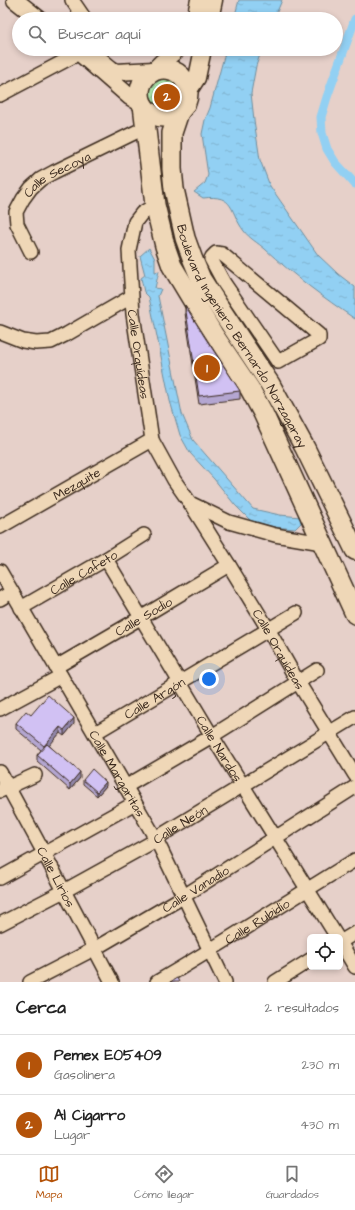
<!DOCTYPE html>
<html lang="es">
<head>
<meta charset="utf-8">
<style>
	body { margin:0; font-family:"Architects Daughter",sans-serif; background:#f6f6f6; color:#222 }
	.controls { position:absolute; right:12px; bottom:12px; display:grid; overflow:hidden; border-radius:6px; box-shadow:0 2px 6px #0003 }
	.controls button { width:36px; height:36px; display:grid; place-items:center; padding:0; border:0; border-bottom:1px solid #e0e0e0; background:#fff; color:#222; font:20px sans-serif }
	.you { position:absolute; left:209px; top:679px; width:14px; height:14px; margin:-10px; border:3px solid #fff; border-radius:50%; background:#1a73e8; box-shadow:0 0 0 6px #1a73e833 }
	.badge { display:grid; place-items:center; width:26px; height:26px; border-radius:50%; background:#b45309; color:#fff; font-size:13px; font-weight:700 }
	.pin { position:absolute; translate:-50% -50%; border:2px solid #fff; box-shadow:0 1px 4px #0006 }
	.list { margin:0; padding:0; list-style:none }
	h2 { display:flex; justify-content:space-between; align-items:center; height:52px; margin:0; padding:0 16px; font-size:17px }
	h2 small { font-size:13px; font-weight:400; color:#767676 }
	.list li { display:grid; grid-template-columns:26px 1fr auto; gap:12px; align-items:center; box-sizing:border-box; height:60px; padding:0 16px; border-top:1px solid #e0e0e0 }
	.list b { display:block; font-size:15px; white-space:nowrap }
	.list p { margin:0; font-size:13px; white-space:nowrap; color:#767676 }
	.list em { font-size:13px; font-style:normal; color:#767676 }
	.icon { flex:none; width:22px; height:22px; fill:none; stroke:currentColor; stroke-width:2; stroke-linecap:round; stroke-linejoin:round }
	.map { position:relative; flex:none; width:355px; height:982px; overflow:hidden }
	.search { position:absolute; background:#fff; box-shadow:0 2px 6px #0003; left:12px; right:12px; top:12px; height:44px; display:flex; align-items:center; gap:10px; box-sizing:border-box; padding:0 14px; border-radius:22px; color:#767676; font-size:15px }
	.sheet { height:172px; background:#fff }
	nav { display:flex; justify-content:space-around; align-items:center; box-sizing:border-box; height:56px; border-top:1px solid #e0e0e0; background:#fff; font-size:11px; color:#767676 }
	nav a { display:grid; justify-items:center; gap:2px }
	nav .on { color:#b45309 }
	.map>svg:first-child { display:block }
	.garden { fill:url(#garden-furrows); stroke:#768b68 }
	.water { fill:url(#water-ripples); stroke:#6f8e9e }
	.lines { fill:none; stroke-linecap:round; stroke-linejoin:round }
	.canal { stroke:#92d0f3; stroke-width:9 }
	.minor-casing { stroke:#3b2a1e; stroke-width:16 }
	.major-casing { stroke:#3b2a1e; stroke-width:19 }
	.highway-casing { stroke:#3b2a1e; stroke-width:22 }
	.minor { stroke:#efd7b7; stroke-width:13 }
	.major { stroke:#efd7b7; stroke-width:16 }
	.highway { stroke:#efd7b7; stroke-width:19 }
	.wall { fill:#b4a6d1; stroke:#3b2a1e }
	.shaded-wall { fill:#9287aa; stroke:#3b2a1e }
	.building { fill:#d1c1f3; stroke:#3b2a1e }
	.labels { text-anchor:middle; stroke-width:4; stroke-linejoin:round; paint-order:stroke }
	.street-label { font-size:13px; fill:#3b2a1e; stroke:#efd7b7 }
</style>
</head>
<body>
<div class="map">
<svg width="355" height="982" viewBox="0 0 355 982">
	<defs>
		<pattern id="garden-furrows" width="10" height="10" patternUnits="userSpaceOnUse"><rect width="10" height="10" fill="#b1ecb1"/><path d="M-1 1l2-2M0 10L10 0M9 11l2-2" fill="none" stroke="#99cb98"/></pattern>
		<pattern id="water-ripples" width="26" height="14" patternUnits="userSpaceOnUse"><rect width="26" height="14" fill="#92d0f3"/><path d="M2 4q2-2 4 0t4 0M15 11q2-2 4 0t4 0" fill="none" stroke="#7fb3d0"/></pattern>
	</defs>
	<rect width="100%" height="100%" fill="#e6d0c9"/>
	<filter id="ink" filterUnits="userSpaceOnUse"><feTurbulence type="fractalNoise" baseFrequency=".025" numOctaves="2"/><feDisplacementMap in="SourceGraphic" scale="8" xChannelSelector="R" yChannelSelector="G"/><feConvolveMatrix kernelMatrix="1 2 1 2 8 2 1 2 1" color-interpolation-filters="sRGB"/></filter>
	<g filter="url(#ink)">
		<circle class="garden" cx="164" cy="93" r="14"/>
		<g class="water">
			<path d="M239 0H282L274 19H234Z"/>
			<path d="M226 49H262L256 66 251 93 254 120 260 160 270 186 318 255 338 274 355 287V319C324 298 293 275 265 249 258 243 249 238 244 231 229 212 236 194 203 198L194 192 205 183 208 175 202 134 205 120 210 108Z"/>
			<path d="M149 248 155 259V272L159 271 155 288 161 289 158 296 182 414 193 440 253 509 280 515 300 517 301 523 295 529 274 527 251 521 235 505 214 479 190 453 180 435 170 401 149 297 144 292 141 278 145 275 140 256Z"/>
		</g>
		<g class="lines">
			<path class="canal" d="M355 19 327 97 321 117 322 133 327 149 335 162 355 184"/>
			<defs>
				<g id="minor">
					<path d="M72 0 85 19"/>
					<path d="M0 95 72 57 78 52"/>
					<path id="s1" d="M155 205 142 213 135 222 129 250 133 314 152 440 174 480 190 503 229 522 275 535 322 543"/>
					<path id="s2" d="M31 252 17 224 16 212 23 199 31 188 41 179 54 172 136 132 146 128"/>
					<path d="M216 253 222 254 319 335V339L278 362 224 283 211 259 212 257Z"/>
					<path d="M0 332 23 341 36 343 51 342 67 334 131 297"/>
					<path id="s3" d="M190 503 229 565 268 629 298 682 355 775"/>
					<path id="s4" d="M0 527 152 440"/>
					<path id="s5" d="M106 559 212 736 337 937"/>
					<path id="s6" d="M0 571 156 839 225 982"/>
					<path d="M0 599 12 592"/>
					<path id="s7" d="M21 608 106 559 144 535"/>
					<path id="s8" d="M56 667 142 617 229 565"/>
					<path d="M0 709 61 676"/>
					<path id="s9" d="M95 733 296 613"/>
					<path id="s10" d="M0 772 44 853 112 982"/>
					<path d="M125 787 212 736 317 670"/>
					<path d="M0 791 35 775"/>
					<path d="M0 878 135 803"/>
					<path id="s11" d="M0 924 64 891 149 844 163 834 355 717"/>
					<path d="M340 942 355 967"/>
					<path d="M340 942 355 933"/>
					<path id="s12" d="M30 982 94 949 176 901 355 787"/>
					<path id="s13" d="M157 982C224 943 289 900 355 860"/>
					<path d="M275 982 310 960"/>
				</g>
				<g id="major">
					<path d="M15 0 39 19"/>
					<path d="M195 19 199 0"/>
					<path d="M210 19 214 0"/>
					<path d="M75 49 130 97 143 105"/>
					<path d="M87 49 111 69 116 72 154 70 162 62 178 49"/>
					<path d="M188 92 197 78 203 49"/>
				</g>
				<g id="highway">
					<circle cx="164" cy="93" r="24"/>
					<path d="M143 105 155 205 165 246 172 266 213 334 250 389 263 413 355 614"/>
					<path id="s14" d="M179 112 172 133V169L174 189 185 238 193 260 201 279 219 307 270 384 305 448 355 550"/>
				</g>
			</defs>
			<use href="#minor" class="minor-casing"/>
			<use href="#major" class="major-casing"/>
			<use href="#highway" class="highway-casing"/>
			<use href="#minor" class="minor"/>
			<use href="#major" class="major"/>
			<use href="#highway" class="highway"/>
		</g>
		<g class="wall">
			<path d="M185 305 240 391V399L199 404 185 313Z"/>
			<path d="M31 715 74 724 64 736 60 733 49 745 80 778 70 790 37 761V755L41 750 16 729V723Z"/>
			<path d="M83 780 106 786 97 796 83 784Z"/>
		</g>
		<g class="shaded-wall">
			<path d="M74 718V724L64 736V730Z"/>
			<path d="M60 727V733L44 752V746Z"/>
			<path d="M80 772V778L70 790V784Z"/>
			<path d="M106 782V786L97 796V792Z"/>
		</g>
		<g class="building">
			<path d="M185 305 204 336 240 391 199 396Z"/>
			<path d="M48 695 74 718 64 730 60 727 44 746 16 723 26 711 31 715Z"/>
			<path d="M47 744 80 772 70 784 37 755Z"/>
			<path d="M92 769 106 782 97 792 83 780Z"/>
			<path d="M177 978 179 982H170Z"/>
		</g>
	</g>
	<g class="labels">
		<g class="street-label">
			<text dy="5" stroke="none"><textPath href="#s2" startOffset="101">Calle Secoya</textPath></text>
			<text dy="5" stroke="none"><textPath href="#s14" startOffset="242">Boulevard Ingeniero Bernardo Norzagaray</textPath></text>
			<text dy="5" stroke="none"><textPath href="#s1" startOffset="160">Calle Orquídeas</textPath></text>
			<text dy="5" stroke="none"><textPath href="#s4" startOffset="88">Mezquite</textPath></text>
			<text dy="5" stroke="none"><textPath href="#s7" startOffset="72">Calle Cafeto</textPath></text>
			<text dy="5" stroke="none"><textPath href="#s8" startOffset="101">Calle Sodio</textPath></text>
			<text dy="5" stroke="none"><textPath href="#s3" startOffset="171">Calle Orquídeas</textPath></text>
			<text dy="5" stroke="none"><textPath href="#s9" startOffset="69">Calle Argón</textPath></text>
			<text dy="5" stroke="none"><textPath href="#s5" startOffset="221">Calle Nardos</textPath></text>
			<text dy="5" stroke="none"><textPath href="#s6" startOffset="234">Calle Margaritas</textPath></text>
			<text dy="5" stroke="none"><textPath href="#s11" startOffset="206">Calle Neón</textPath></text>
			<text dy="5" stroke="none"><textPath href="#s10" startOffset="119">Calle Lirios</textPath></text>
			<text dy="5" stroke="none"><textPath href="#s12" startOffset="190">Calle Vanadio</textPath></text>
			<text dy="5" stroke="none"><textPath href="#s13" startOffset="117">Calle Rubidio</textPath></text>
		</g>
	</g>
</svg>
<div class="controls">
<button><svg class="icon" aria-label="locate" viewBox="0 0 24 24"><circle cx="12" cy="12" r="6"/><path d="M12 2v4M12 18v4M2 12h4M18 12h4"/></svg></button>
</div>
<div class="you"></div>
<div class="pin badge" style="left:207px;top:368px">1</div>
<div class="pin badge" style="left:167px;top:97px">2</div>
<div class="search"><svg class="icon" aria-label="search" viewBox="0 0 24 24"><circle cx="10" cy="10" r="6"/><path d="M15 15l6 6"/></svg>Buscar aquí</div>
</div>
<section class="sheet">
<h2>Cerca<small>2 resultados</small></h2>
<ul class="list">
<li><span class="badge">1</span><div><b>Pemex E05409</b><p>Gasolinera</p></div><em>230 m</em></li>
<li><span class="badge">2</span><div><b>Al Cigarro</b><p>Lugar</p></div><em>430 m</em></li>
</ul>
</section>
<nav>
<a class="on"><svg class="icon" aria-label="map" viewBox="0 0 24 24"><path d="M3 6l6-2 6 2 6-2v14l-6 2-6-2-6 2zM9 4v14M15 6v14"/></svg>Mapa</a>
<a><svg class="icon" aria-label="directions" viewBox="0 0 24 24"><path d="M12 3l9 9-9 9-9-9zM9 14v-3h6M13 9l2 2-2 2"/></svg>Cómo llegar</a>
<a><svg class="icon" aria-label="saved" viewBox="0 0 24 24"><path d="M7 4h10v16l-5-4-5 4z"/></svg>Guardados</a>
</nav>
</body>
</html>
